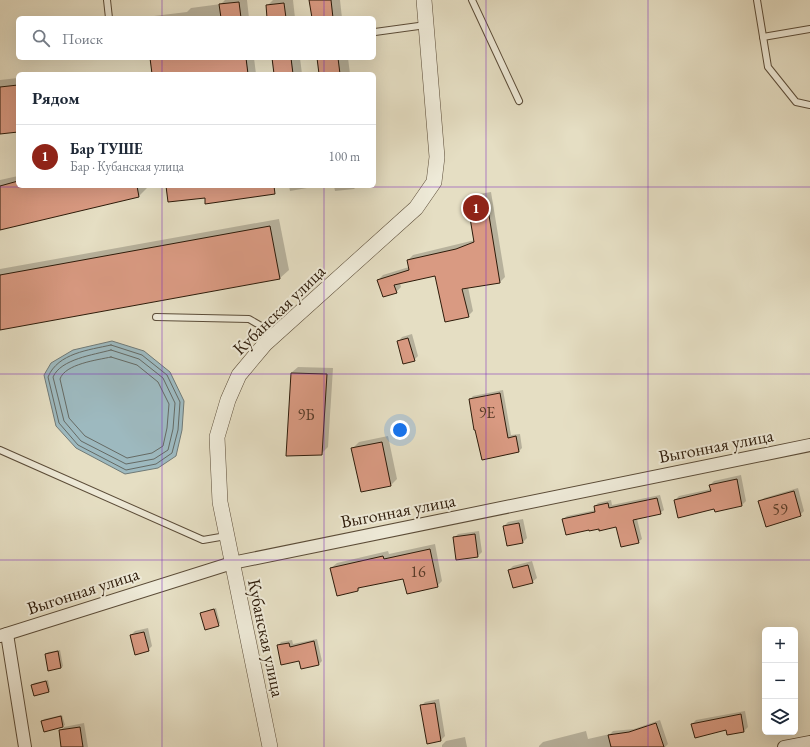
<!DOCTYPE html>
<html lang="ru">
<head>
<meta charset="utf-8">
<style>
	body { margin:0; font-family:"EB Garamond",serif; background:#f6f6f7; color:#1f2937 }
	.controls { position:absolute; right:12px; bottom:12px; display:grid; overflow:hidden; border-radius:6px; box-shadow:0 4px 16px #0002 }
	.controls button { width:36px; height:36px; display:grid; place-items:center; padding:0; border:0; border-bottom:1px solid #e0e1e3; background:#fff; color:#1f2937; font:20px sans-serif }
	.you { position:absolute; left:400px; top:430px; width:14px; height:14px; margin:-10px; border:3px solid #fff; border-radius:50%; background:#1a73e8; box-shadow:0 0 0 6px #1a73e833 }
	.badge { display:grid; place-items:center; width:26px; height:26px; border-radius:50%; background:#8f2418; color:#fff; font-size:13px; font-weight:700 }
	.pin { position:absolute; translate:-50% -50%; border:2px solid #fff; box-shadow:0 1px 4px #0006 }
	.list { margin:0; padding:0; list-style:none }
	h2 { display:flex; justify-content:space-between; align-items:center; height:52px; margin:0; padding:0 16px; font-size:17px }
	h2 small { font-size:13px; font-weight:400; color:#747a83 }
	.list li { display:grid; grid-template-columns:26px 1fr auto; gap:12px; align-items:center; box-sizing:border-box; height:64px; padding:0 16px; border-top:1px solid #e0e1e3 }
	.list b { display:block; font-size:15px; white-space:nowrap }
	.list p { margin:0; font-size:13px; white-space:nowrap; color:#747a83 }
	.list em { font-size:13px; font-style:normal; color:#747a83 }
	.icon { flex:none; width:22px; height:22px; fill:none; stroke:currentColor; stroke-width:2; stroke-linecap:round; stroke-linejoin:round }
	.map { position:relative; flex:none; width:810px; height:747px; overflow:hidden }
	.search { position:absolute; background:#fff; box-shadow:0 4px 16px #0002; left:16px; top:16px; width:360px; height:44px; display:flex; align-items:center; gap:10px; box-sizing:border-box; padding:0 14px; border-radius:6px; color:#747a83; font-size:15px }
	.panel { position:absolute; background:#fff; box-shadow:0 4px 16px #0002; left:16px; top:72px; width:360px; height:116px; border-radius:6px }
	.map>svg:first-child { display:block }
	.water { fill:#9db9bf; stroke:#707a77 }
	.shadow { fill:#0003 }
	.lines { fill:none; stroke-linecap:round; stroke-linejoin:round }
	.shore { stroke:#656a64; stroke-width:1 }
	.building { fill:#d99a82; stroke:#2d1b0a }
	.service-casing { stroke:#5b4c38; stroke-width:8 }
	.minor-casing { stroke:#5b4c38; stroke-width:14 }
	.tertiary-casing { stroke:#5b4c38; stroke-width:16 }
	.service { stroke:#eeead8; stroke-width:6 }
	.minor { stroke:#eeead8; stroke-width:12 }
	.tertiary { stroke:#eeead8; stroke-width:15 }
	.grid { fill:none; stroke:#7b2cbf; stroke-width:1; stroke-opacity:0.55 }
	.labels { text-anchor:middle; stroke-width:4; stroke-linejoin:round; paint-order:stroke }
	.number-label { font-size:16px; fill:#583b28 }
	.street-label { font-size:18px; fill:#2d1b0a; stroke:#eeead8 }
</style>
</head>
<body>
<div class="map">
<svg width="810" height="747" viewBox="0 0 810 747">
	<rect width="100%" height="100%" fill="#e5dec3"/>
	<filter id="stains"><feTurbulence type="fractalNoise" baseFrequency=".005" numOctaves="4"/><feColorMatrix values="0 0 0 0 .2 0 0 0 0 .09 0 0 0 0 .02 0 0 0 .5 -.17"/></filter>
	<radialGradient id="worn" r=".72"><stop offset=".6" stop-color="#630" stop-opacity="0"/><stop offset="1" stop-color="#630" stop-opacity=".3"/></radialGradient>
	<path class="water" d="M112 341 144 351 170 372 184 401 182 430 176 456 158 468 125 474 76 448 56 426 44 375 51 363 73 350Z"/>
	<g class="shadow">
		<path d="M225 0H247L249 18H152L154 16 187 12 191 8 221 4Z"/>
		<path d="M273 0H293L295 18H268L267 6Z"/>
		<path d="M310 0H340L342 18H313Z"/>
		<path d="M151 58H254L256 74H153Z"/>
		<path d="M273 58H300L302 74H275Z"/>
		<path d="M318 58H348L350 74H320Z"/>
		<path d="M18 78V131L0 133V80Z"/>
		<path d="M18 176V186H147V188L139 196 0 229V180Z"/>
		<path d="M289 186H310L307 188 290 191Z"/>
		<path d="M334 186H357L354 189 335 191Z"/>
		<path d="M491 192 505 277 500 282 468 287 473 311 468 316 435 275 400 283 401 287 396 292 378 280 383 275 409 267 408 260 413 255 475 240 469 200 473 195Z"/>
		<path d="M279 219 289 270 280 278 0 329V269Z"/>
		<path d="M412 334 418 356 414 360 398 342 402 337Z"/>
		<path d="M298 367 333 368 328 447 321 454 291 373Z"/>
		<path d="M503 390 511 435 520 434 522 448 519 451 470 399 473 396Z"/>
		<path d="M388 436 397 479 391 485 352 449 359 442Z"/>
		<path d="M741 475 746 501 742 505 716 510 715 508 675 500 679 496 711 489 710 485 714 481Z"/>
		<path d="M798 488 804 511 800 515 760 502 764 498Z"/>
		<path d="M660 495 664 510 660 513 637 519 642 539 638 542 617 526 599 528 563 519 567 516 596 510 595 506 598 503 611 500 612 505Z"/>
		<path d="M523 519 527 538 523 542 504 526 508 522Z"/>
		<path d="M479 531 482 552 478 556 454 538 458 534Z"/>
		<path d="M435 544 442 581 437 586 404 577 362 586 358 590 331 568 337 563 388 551 389 554Z"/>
		<path d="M532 561 537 578 532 582 509 570 513 566Z"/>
		<path d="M216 608 220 623 218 625 201 614 203 612Z"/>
		<path d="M148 628 152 646 148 650 131 635 135 631Z"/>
		<path d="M317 639 322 661 319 664 278 646 281 642 292 640 293 644Z"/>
		<path d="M60 650 63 666 61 668 46 654 48 652Z"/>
		<path d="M48 680 50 690 48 691 32 685 34 683Z"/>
		<path d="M439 699 445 736 441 740 421 706 425 702Z"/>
		<path d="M745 711 748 727 744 731 692 724 696 720Z"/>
		<path d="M62 715 65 725 63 726 42 721 44 719Z"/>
		<path d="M660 720 668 744 665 747H539V746L543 742 586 731 588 739 610 734 613 731 634 729Z"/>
		<path d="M84 723 88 747H62L60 731 64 727Z"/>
		<path d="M465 737 467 747H442V745L446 741Z"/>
	</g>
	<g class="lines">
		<g class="shore">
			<path d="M111 345 142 355 167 375 180 402 178 430 172 453 156 464 126 470 78 445 59 423 48 377C58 353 89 350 111 345Z"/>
			<path d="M111 350 139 359 163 378 175 403 173 429 168 450 154 459 126 464 81 441 64 421 53 377C61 359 93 355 111 350Z"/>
			<path d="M111 357 137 365 158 382 169 404 167 428 163 446 152 453 127 458 85 436 69 418 60 379C65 364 97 360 111 357Z"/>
		</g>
	</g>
	<g class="building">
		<path d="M309 0H331L333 18H312Z"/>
		<path d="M239 2 241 18H221L219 4Z"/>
		<path d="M284 3 286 18H267L266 5Z"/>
		<path d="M150 58H246L248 74H152Z"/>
		<path d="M272 58H291L293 74H274Z"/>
		<path d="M317 58H338L340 74H319Z"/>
		<path d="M18 85V132L0 134V87Z"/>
		<path d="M18 181V186H137L139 197 0 230V186Z"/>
		<path d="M166 186H274L275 194 205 204V198L168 202Z"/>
		<path d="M486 197 500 283 462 289 469 317 445 322 435 276 394 285 397 293 383 297 377 280 409 270 407 260 456 249 474 242 467 200Z"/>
		<path d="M270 226 280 279 0 330V275Z"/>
		<path d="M408 338 415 361 403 364 397 341Z"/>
		<path d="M291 373 327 374 322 455 286 456Z"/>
		<path d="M500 393 508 438 516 436 519 452 482 460 475 430H474L469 399Z"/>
		<path d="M382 442 391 486 361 492 351 448Z"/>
		<path d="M737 479 742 506 715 512 714 509 678 518 674 500 711 491 709 485Z"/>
		<path d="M794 491 801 516 766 527 758 501Z"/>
		<path d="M657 498 661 514 633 520 639 543 621 547 616 527 599 531V529L589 531V530L566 535 562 519 595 512 594 506 608 503 609 508Z"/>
		<path d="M519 523 523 543 507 546 503 526Z"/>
		<path d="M475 534 478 557 456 560 453 537Z"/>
		<path d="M430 549 438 587 407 594 403 579 358 588V591L337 596 330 568 383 556 384 559Z"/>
		<path d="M528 565 533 583 513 588 508 570Z"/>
		<path d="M214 609 219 626 205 630 200 613Z"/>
		<path d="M144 632 149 651 135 655 130 635Z"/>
		<path d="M314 641 319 665 301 669 299 661 281 665 277 645 289 643 290 647Z"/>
		<path d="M58 651 61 668 48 671 45 654Z"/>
		<path d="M46 681 49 692 34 696 31 685Z"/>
		<path d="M435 703 441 741 427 744 420 705Z"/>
		<path d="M741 714 744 732 727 735 726 730 695 738 691 724Z"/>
		<path d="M61 716 63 727 44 732 41 721Z"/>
		<path d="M656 723 664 747H611L608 735 629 732Z"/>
		<path d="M80 727 83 747H61L59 730Z"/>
	</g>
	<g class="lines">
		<defs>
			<g id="service">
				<path d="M107 0 109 18"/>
				<path d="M472 0 519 101"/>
				<path d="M757 0 768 67 796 102 810 105"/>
				<path d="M375 32 426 25"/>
				<path d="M763 37 810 29"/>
				<path d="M156 317 249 319 275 334"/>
				<path d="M0 450 203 540 226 536"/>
			</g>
			<g id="minor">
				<path d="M7 634 25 747"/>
				<path d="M0 636 232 563 810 445"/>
				<path d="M784 747 810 742"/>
			</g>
			<path id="tertiary" d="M270 747 220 502 217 437 228 400 239 375 265 344 416 208 434 182 437 157 424 0"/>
		</defs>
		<use href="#service" class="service-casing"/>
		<use href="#minor" class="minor-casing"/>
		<use href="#tertiary" class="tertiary-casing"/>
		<use href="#service" class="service"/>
		<use href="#minor" class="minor"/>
		<use href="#tertiary" class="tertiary"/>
	</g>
	<path class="grid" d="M162 0V18M324 0V18M486 0V747M648 0V747M162 58V74M324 58V74M162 186V747M324 186V747M0 187H810M0 374H810M0 560H810"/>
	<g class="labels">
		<g class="number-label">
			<text x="487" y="418">9Е</text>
			<text x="306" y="420">9Б</text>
			<text x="780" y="515">59</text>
			<text x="418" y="577">16</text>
		</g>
		<g class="street-label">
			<text transform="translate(279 310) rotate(-44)" y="6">Кубанская улица</text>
			<text transform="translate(716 446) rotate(-11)" y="6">Выгонная улица</text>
			<text transform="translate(398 511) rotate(-11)" y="6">Выгонная улица</text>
			<text transform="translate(83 591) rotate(-18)" y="6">Выгонная улица</text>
			<text transform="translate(266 638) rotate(78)" y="6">Кубанская улица</text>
		</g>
	</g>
	<rect width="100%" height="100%" filter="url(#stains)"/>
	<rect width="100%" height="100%" fill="url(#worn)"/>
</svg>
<div class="controls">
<button>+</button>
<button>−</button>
<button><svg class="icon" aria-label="layers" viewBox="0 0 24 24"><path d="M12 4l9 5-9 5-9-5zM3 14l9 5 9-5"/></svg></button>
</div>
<div class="you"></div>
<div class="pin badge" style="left:476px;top:208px">1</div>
<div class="search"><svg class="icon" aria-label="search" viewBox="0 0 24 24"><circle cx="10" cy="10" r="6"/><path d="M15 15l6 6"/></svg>Поиск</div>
<section class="panel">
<h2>Рядом<small></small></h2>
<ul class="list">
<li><span class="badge">1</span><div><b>Бар ТУШЕ</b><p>Бар · Кубанская улица</p></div><em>100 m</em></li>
</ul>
</section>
</div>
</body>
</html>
